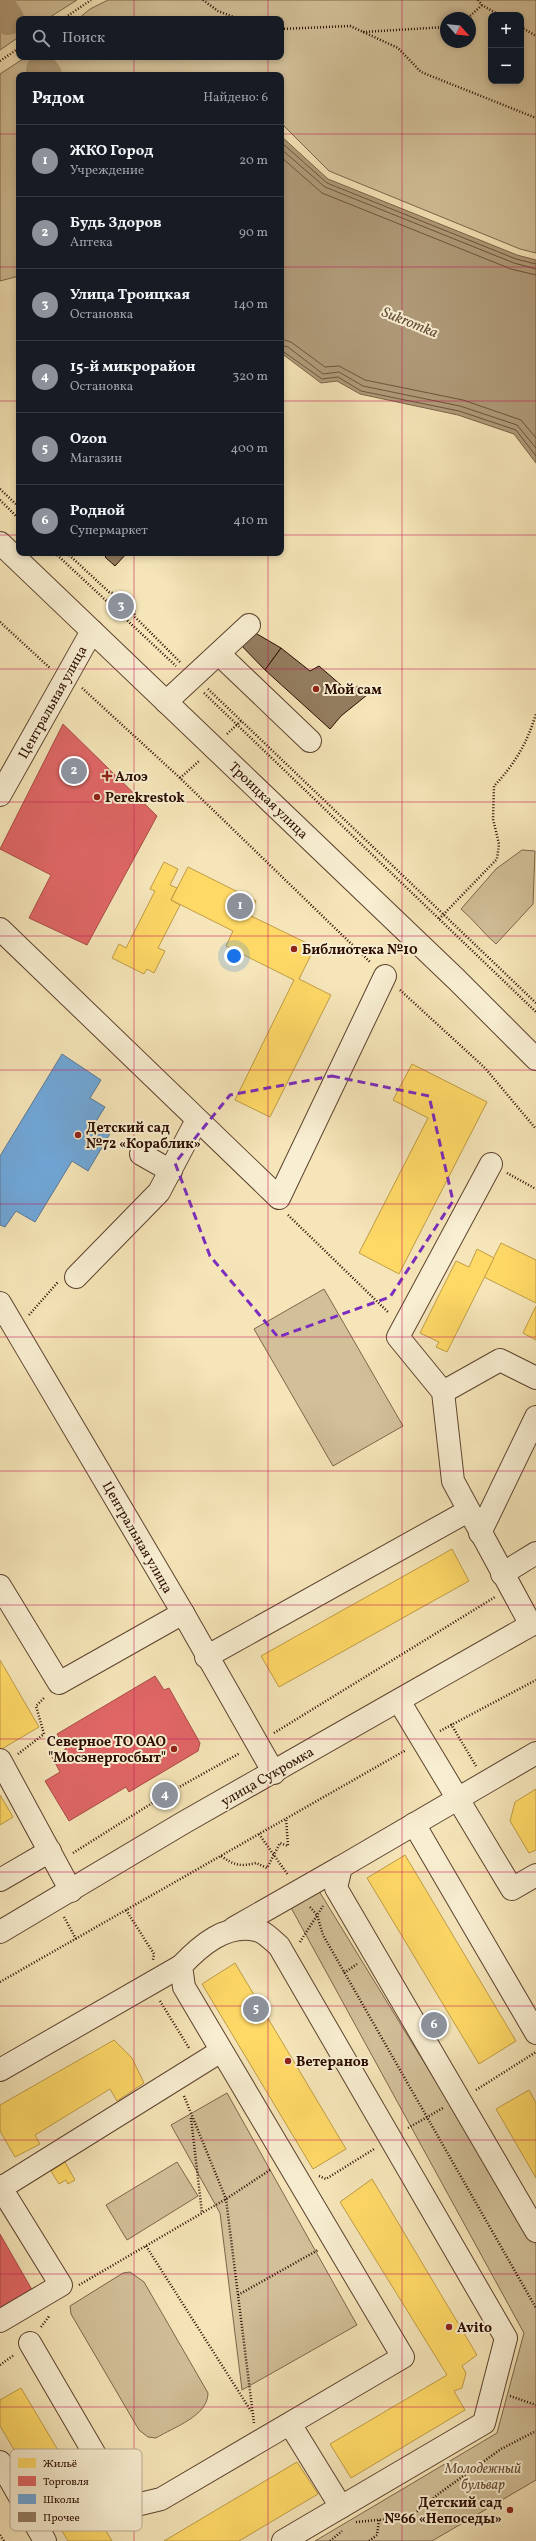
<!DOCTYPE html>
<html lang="ru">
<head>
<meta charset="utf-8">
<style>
	body { margin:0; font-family:Vollkorn,serif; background:#20242c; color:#f1f3f6 }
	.controls { position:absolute; right:12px; top:12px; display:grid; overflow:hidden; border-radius:8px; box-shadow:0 2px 6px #0003 }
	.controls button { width:36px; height:36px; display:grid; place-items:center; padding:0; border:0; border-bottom:1px solid #363941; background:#171b24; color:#f1f3f6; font:20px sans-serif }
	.compass { position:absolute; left:440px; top:12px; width:36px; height:36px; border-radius:50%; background:#171b24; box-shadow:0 2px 6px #0003; rotate:117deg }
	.you { position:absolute; left:234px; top:956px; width:14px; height:14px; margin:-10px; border:3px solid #fff; border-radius:50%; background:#1a73e8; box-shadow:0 0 0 6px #1a73e833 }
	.badge { display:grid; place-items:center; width:26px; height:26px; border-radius:50%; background:#8c9099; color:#fff; font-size:13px; font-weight:700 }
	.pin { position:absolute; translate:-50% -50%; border:2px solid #fff; box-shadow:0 1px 4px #0006 }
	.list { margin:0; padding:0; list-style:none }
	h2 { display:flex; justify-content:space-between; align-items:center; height:52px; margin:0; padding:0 16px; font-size:17px }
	h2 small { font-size:13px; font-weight:400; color:#9ea1a6 }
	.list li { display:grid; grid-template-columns:26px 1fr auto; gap:12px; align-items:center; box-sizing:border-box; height:72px; padding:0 16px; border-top:1px solid #363941 }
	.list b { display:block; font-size:15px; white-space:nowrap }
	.list p { margin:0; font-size:13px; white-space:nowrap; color:#9ea1a6 }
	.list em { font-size:13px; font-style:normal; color:#9ea1a6 }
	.icon { flex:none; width:22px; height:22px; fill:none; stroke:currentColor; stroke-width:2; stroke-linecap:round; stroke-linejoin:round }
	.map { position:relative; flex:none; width:536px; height:2541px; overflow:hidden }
	.search { position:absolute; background:#171b24; box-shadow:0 2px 6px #0003; left:16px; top:16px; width:268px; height:44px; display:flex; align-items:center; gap:10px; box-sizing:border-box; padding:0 14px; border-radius:8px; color:#9ea1a6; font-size:15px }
	.panel { position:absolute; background:#171b24; box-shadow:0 2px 6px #0003; left:16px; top:72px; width:268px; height:484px; border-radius:8px }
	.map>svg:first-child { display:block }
	.green { fill:#d2c099; stroke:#7e664c; fill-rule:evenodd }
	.water { fill:#b09b79; stroke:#7a6249 }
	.homes { fill:#ffd966; stroke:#bf9c47 }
	.shops { fill:#e06666; stroke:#a94b47 }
	.schools { fill:#6fa8dc; stroke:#5a799a }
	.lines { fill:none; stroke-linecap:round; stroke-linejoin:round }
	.shore { stroke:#6d543c; stroke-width:1 }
	.river { stroke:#b09b79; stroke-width:32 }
	.building { fill:#947d60; stroke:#2a0c00 }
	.minor-casing { stroke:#5d422e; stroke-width:24 }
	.path { stroke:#2a0c00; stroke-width:2.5; stroke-dasharray:1 2; stroke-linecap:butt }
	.minor { stroke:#f8eed1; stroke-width:22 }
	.marked { fill:none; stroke:#7b2cbf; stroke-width:3; stroke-dasharray:8 5; stroke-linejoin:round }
	.grid { fill:none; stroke:#c2185b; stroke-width:1; stroke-opacity:0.55 }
	.poi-dot { fill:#8f2418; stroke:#f8eed1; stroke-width:1.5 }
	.labels { text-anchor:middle; stroke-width:4; stroke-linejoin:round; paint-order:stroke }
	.poi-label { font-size:14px; font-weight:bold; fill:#2a0c00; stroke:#f8eed1; text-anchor:start }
	.street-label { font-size:14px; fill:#2a0c00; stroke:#f8eed1 }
	.park-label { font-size:14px; font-style:italic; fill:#654b36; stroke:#f8eed1 }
	.water-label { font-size:15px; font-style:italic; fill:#664c36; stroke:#f8eed1 }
	.key { fill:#f8eed1; stroke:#baaa92; stroke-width:1 }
	.key-label { font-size:11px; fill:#2a0c00 }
</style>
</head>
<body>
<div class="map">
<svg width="536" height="2541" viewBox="0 0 536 2541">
	<rect width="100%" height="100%" fill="#f5e5b8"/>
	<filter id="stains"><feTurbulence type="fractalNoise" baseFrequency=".005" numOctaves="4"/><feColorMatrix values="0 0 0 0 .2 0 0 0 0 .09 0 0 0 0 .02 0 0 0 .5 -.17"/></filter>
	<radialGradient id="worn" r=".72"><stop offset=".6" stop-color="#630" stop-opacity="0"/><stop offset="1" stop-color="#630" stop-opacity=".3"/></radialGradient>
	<g class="green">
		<path d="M0 0H77L47 19H19V37L0 50Z"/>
		<path d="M108 0H536V253L520 249 329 171 281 123V75H19V276L0 281V74L26 57H281V19H78L90 9ZM491 15H521V81H491ZM446 18H470V42H446Z"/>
		<path d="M522 850 535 851 533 904 496 944C483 933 474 920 461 909L496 869Z"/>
		<path d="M324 1289 403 1426 333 1466 254 1329Z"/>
		<path d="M319 1891 536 2245V2480L432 2541H315L497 2433 524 2333 289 1904Z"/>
		<path d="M227 2093 357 2325 242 2390 220 2213 171 2125Z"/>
		<path d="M177 2162 198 2196 127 2240 106 2205Z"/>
		<path d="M130 2272 144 2282 208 2393C208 2416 174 2427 156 2438L148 2437 139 2430 71 2314 70 2306 123 2273Z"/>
	</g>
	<path class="water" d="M281 136 328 179 517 255 536 260V463L514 434 458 415 360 394 337 381 321 383 281 353Z"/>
	<g class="homes">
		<path d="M164 862 178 869 170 885 177 888 171 900 180 905 158 948 165 951 154 973 147 969 144 974 112 958 119 944 126 948 155 891 150 889Z"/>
		<path d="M188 867 256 901 249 915 315 947 299 979 331 995 270 1117 235 1100 294 980 226 946 233 931 171 900Z"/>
		<path d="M412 1064 487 1102 399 1274 359 1253 428 1118 393 1100Z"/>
		<path d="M501 1243 536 1260V1303L484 1277Z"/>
		<path d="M477 1249 494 1258 447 1352 436 1347 439 1342 420 1333 456 1261 469 1267Z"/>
		<path d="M536 1306V1340L523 1333Z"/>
		<path d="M452 1549 469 1581 279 1687 261 1656Z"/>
		<path d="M0 1660 39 1727 0 1750Z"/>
		<path d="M536 1789V1850L529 1853 510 1821 515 1802Z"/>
		<path d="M0 1795 13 1817 0 1825Z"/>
		<path d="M405 1855 516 2041 479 2064 367 1878Z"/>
		<path d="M235 1963 346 2149 313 2169 202 1984Z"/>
		<path d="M114 2040 132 2058 144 2083 117 2101 110 2089 35 2135 40 2144 15 2157 0 2131V2105Z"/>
		<path d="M529 2090 536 2103V2178L496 2109Z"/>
		<path d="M65 2162 75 2180 68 2184 66 2180 59 2184 51 2171Z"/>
		<path d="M372 2179 477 2355 462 2366 466 2373 462 2388 454 2391 465 2410 351 2478 330 2444 447 2375 340 2202Z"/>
		<path d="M21 2388 112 2541H68L0 2426V2400Z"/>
		<path d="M297 2462 318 2494 239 2541H164Z"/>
	</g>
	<g class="shops">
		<path d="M63 724 157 816 87 945 29 918 51 875 0 849Z"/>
		<path d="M155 1676 164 1690 169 1688 200 1743 198 1751 129 1792 126 1787 69 1821 45 1781 60 1772 52 1757 66 1749 57 1734Z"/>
		<path d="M0 2234 35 2295 0 2315Z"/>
	</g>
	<path class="schools" d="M62 1054 101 1080 90 1098 105 1107 95 1123 111 1132 88 1171 72 1161 35 1222 16 1211 5 1227 0 1225V1156Z"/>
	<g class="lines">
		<g class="shore">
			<path d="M281 142 327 183 516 259 536 264"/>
			<path d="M281 149 325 187 514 263 536 269"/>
			<path d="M281 157 322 193 511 269 536 275"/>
			<path d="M281 339 291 342 325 367 339 366 365 380 463 400 521 420 536 438"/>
			<path d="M281 345 288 347 323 374 339 372 363 386 460 406 517 425 536 448"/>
			<path d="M281 350 322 379 338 377 361 391 459 411 516 430 536 456"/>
		</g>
		<g class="river">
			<path d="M0 7 8 19"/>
			<path d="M42 70 46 75"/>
		</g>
	</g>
	<g class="building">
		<path d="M109 553H127L115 566 105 557Z"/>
		<path d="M252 631 281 648 265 670 238 642Z"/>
		<path d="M281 648 310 671 319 666 349 692 358 686 367 695 341 716 330 729 265 670Z"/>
	</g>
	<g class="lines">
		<defs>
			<g id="minor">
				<path d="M0 543 456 979 536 1059"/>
				<path d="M219 654 310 741"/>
				<path d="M166 702 249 625"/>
				<path d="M0 795 92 631"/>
				<path d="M0 929 279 1198 385 976"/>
				<path d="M141 1154 171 1171"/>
				<path d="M491 1164 398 1337 443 1392 453 1481 531 1625"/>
				<path d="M76 1277 159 1192 197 1120"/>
				<path d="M0 1303 183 1613 274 1773"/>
				<path d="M443 1392 500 1360 536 1378"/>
				<path d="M480 1533 536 1417"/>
				<path d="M502 1574 536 1553"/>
				<path d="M0 1586 59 1683 183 1613"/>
				<path d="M206 1657 468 1511"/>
				<path d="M399 1701 512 1889 536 1875"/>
				<path d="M536 1753 341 1867 336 1888 536 2231"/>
				<path d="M0 1760 71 1891"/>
				<path d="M414 1824 536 2033"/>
				<path d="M0 1880 50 1851"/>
				<path d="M234 1928 341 1867"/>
				<path d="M0 1932 183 1823 536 1622"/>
				<path d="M0 2070 181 1966"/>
				<path d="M0 2186 1 2188 221 2051"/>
				<path d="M0 2321 61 2285 1 2188"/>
				<path d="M30 2343 111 2482 132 2506 161 2499 403 2357 184 1987 181 1966C200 1946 226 1923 256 1930 264 1931 273 1941 279 1946L506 2338 484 2423 283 2541"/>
				<path d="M290 2424 341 2507"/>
				<path d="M0 2462 45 2541"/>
			</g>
		</defs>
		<use href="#minor" class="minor-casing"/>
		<g class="path">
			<path d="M203 0 218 11 239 19"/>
			<path d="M478 0 482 5 499 15"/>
			<path d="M468 18 482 5"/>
			<path d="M63 19 91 0"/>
			<path d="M521 27 536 36"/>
			<path d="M281 29 350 26 398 48 421 72 536 118"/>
			<path d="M363 32 446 27"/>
			<path d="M0 61 19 48"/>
			<path d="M0 489 19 507"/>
			<path d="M0 500 19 519"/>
			<path d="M55 553 176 666"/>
			<path d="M67 553 109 592 119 595 134 609 135 617 180 662"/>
			<path d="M0 622 50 668"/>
			<path d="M82 688 180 778 371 963"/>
			<path d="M208 689 536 1003"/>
			<path d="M204 693 536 1012"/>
			<path d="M227 734 241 721"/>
			<path d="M180 778 199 761"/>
			<path d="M439 919 497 859 499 844 493 819 494 786C515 764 527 743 536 714"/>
			<path d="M400 990 485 1068 536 1129"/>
			<path d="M507 1173 536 1189"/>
			<path d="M288 1215 389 1313"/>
			<path d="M29 1315 58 1282"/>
			<path d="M451 1724 476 1766"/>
			<path d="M440 1731 536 1680"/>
			<path d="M274 1733 495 1597"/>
			<path d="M18 1754 44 1734 36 1706 45 1697"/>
			<path d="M259 1834 288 1875"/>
			<path d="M73 1853 165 1795 240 1753"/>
			<path d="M221 1856C234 1865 240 1867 256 1863L267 1868 280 1843 288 1846 286 1818"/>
			<path d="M310 1907 317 1915 323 1935 536 2308"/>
			<path d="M126 1910 154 1954 153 1960"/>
			<path d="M64 1917 76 1939"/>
			<path d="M300 1942 323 1906"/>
			<path d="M344 1973 357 1964"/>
			<path d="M0 1982 406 1750"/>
			<path d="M160 2001 189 2048"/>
			<path d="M476 2090 536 2052"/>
			<path d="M184 2096 226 2199 254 2423"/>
			<path d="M191 2118 202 2213"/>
			<path d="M408 2128 443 2108"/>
			<path d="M319 2176 326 2179 374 2149"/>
			<path d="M146 2246 251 2411"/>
			<path d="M79 2285 226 2199 270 2170"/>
			<path d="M238 2295 318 2250"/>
			<path d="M41 2327 50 2315"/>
			<path d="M0 2365 14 2355"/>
			<path d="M510 2396 536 2405"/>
			<path d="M356 2522 410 2517 441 2492 501 2449 536 2431"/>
			<path d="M0 2535 4 2541"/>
			<path d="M330 2541 342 2531"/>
			<path d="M369 2541 377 2535 379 2520"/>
		</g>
		<use href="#minor" class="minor"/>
	</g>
	<path class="marked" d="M332 1076 429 1096 453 1201 390 1297 278 1337 210 1256 175 1163 230 1095Z"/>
	<path class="grid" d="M134 0V19M268 0V19M402 0V2541M134 57V75M268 57V75M0 134H19M281 134H536M0 267H19M281 267H536M0 401H19M281 401H536M0 535H19M281 535H536M134 553V2541M268 553V2541M0 669H536M0 802H536M0 936H536M0 1070H536M0 1204H536M0 1337H536M0 1471H536M0 1605H536M0 1739H536M0 1872H536M0 2006H536M0 2140H536M0 2274H536M0 2407H536"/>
	<g class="poi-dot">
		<circle cx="316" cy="689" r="4"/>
		<path d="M105 770h4v4h4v4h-4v4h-4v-4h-4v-4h4z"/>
		<circle cx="97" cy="797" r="4"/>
		<circle cx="294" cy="949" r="4"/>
		<circle cx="78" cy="1135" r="4"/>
		<circle cx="174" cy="1749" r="4"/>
		<circle cx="288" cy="2061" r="4"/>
		<circle cx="449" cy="2327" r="4"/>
		<circle cx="510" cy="2510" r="4"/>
	</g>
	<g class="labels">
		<g class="poi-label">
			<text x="324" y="694">Мой сам</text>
			<text x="115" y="781">Алоэ</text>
			<text x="105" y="802">Perekrestok</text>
			<text x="302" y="954">Библиотека №10</text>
			<text x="86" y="1132">Детский сад<tspan x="86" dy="16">№72 «Кораблик»</tspan></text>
			<text x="166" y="1746" text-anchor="end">Северное ТО ОАО<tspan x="166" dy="16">"Мосэнергосбыт"</tspan></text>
			<text x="296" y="2066">Ветеранов</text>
			<text x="457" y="2332">Avito</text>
			<text x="502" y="2507" text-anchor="end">Детский сад<tspan x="502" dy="16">№66 «Непоседы»</tspan></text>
		</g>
		<g class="street-label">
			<text transform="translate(52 702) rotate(-61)" y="5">Центральная улица</text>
			<text transform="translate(269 800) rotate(44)" y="5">Троицкая улица</text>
			<text transform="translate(138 1537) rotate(60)" y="5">Центральная улица</text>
			<text transform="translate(267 1776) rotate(-30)" y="5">улица Сукромка</text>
		</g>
		<g class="park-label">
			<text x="483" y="2473">Молодежный<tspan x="483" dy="16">бульвар</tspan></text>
		</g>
		<g class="water-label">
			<text transform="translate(410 322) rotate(22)" y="5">Sukromka</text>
		</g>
	</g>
	<rect x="10" y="2449" width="132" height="82" rx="6" class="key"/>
	<rect x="18" y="2458" width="18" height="10" fill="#ffd966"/>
	<rect x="18" y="2476" width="18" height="10" fill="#e06666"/>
	<rect x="18" y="2494" width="18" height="10" fill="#6fa8dc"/>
	<rect x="18" y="2512" width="18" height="10" fill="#947d60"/>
	<g class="key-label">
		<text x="43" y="2467">Жильё</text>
		<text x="43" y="2485">Торговля</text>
		<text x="43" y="2503">Школы</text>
		<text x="43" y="2521">Прочее</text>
	</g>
	<rect width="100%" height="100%" filter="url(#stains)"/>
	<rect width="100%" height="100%" fill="url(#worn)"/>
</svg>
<div class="controls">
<button>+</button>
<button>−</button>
</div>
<svg class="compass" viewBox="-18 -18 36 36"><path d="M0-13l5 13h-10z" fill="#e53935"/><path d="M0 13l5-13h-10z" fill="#9ea1a6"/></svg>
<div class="you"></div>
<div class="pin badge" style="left:240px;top:906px">1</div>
<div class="pin badge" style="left:74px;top:771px">2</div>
<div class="pin badge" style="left:121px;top:606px">3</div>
<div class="pin badge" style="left:165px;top:1795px">4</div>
<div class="pin badge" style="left:256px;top:2009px">5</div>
<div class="pin badge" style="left:434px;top:2025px">6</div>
<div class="search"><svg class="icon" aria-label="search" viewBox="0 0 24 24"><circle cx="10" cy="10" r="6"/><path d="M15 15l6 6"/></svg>Поиск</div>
<section class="panel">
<h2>Рядом<small>Найдено: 6</small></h2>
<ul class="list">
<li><span class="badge">1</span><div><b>ЖКО Город</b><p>Учреждение</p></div><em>20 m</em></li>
<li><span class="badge">2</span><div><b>Будь Здоров</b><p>Аптека</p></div><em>90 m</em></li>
<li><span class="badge">3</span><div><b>Улица Троицкая</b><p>Остановка</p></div><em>140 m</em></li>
<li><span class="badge">4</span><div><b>15-й микрорайон</b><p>Остановка</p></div><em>320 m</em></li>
<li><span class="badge">5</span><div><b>Ozon</b><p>Магазин</p></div><em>400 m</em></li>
<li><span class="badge">6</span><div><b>Родной</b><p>Супермаркет</p></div><em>410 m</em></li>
</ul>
</section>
</div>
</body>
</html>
